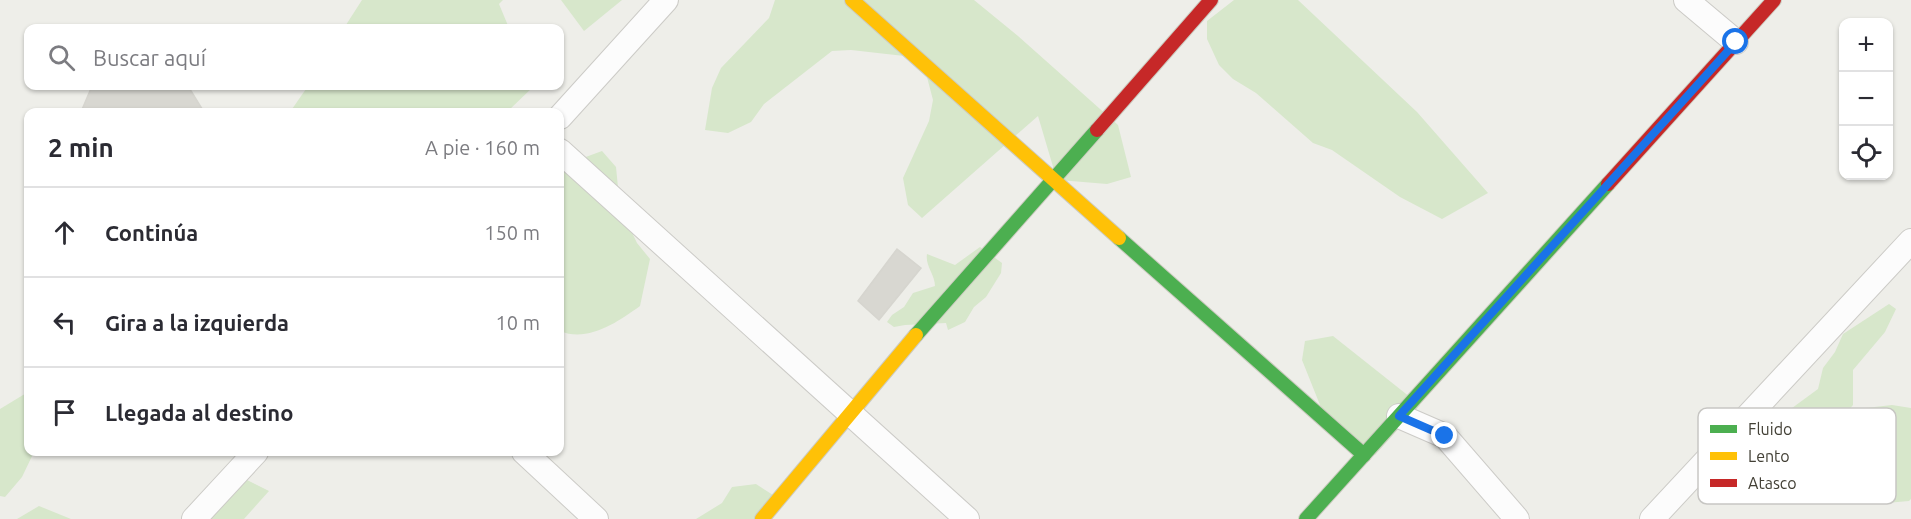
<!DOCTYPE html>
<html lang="es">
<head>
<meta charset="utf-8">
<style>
	body { margin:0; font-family:Ubuntu,sans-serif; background:#f2f2f3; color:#2b2b33 }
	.controls { position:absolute; right:18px; top:18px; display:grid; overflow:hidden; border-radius:12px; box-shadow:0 2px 4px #0004 }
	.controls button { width:54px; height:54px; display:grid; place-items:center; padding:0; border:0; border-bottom:2px solid #e1e1e2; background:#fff; color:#2b2b33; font:30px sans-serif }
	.stop { position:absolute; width:18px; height:18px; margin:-14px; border:4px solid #1a73e8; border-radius:50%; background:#fff }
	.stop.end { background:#1a73e8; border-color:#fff; box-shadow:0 2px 6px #0008 }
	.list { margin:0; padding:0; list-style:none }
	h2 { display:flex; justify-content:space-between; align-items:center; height:78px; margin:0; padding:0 24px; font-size:26px }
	h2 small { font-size:20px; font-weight:400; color:#7c7c81 }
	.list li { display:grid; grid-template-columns:39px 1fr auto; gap:18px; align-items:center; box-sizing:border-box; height:90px; padding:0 24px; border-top:2px solid #e1e1e2 }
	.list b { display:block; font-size:22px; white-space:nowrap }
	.list em { font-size:20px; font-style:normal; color:#7c7c81 }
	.icon { flex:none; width:33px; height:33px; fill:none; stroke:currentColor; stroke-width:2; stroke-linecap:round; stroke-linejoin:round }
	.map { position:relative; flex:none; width:1911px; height:519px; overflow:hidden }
	.search { position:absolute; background:#fff; box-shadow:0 2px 4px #0004; left:24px; top:24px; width:540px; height:66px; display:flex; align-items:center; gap:15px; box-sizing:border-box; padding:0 21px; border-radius:12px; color:#7c7c81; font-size:22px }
	.panel { position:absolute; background:#fff; box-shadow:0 2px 4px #0004; left:24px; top:108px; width:540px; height:348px; border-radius:12px }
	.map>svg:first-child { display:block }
	.green { fill:#d7e7cb }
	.building { fill:#d8d7d1; stroke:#d6d5cf; stroke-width:1.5 }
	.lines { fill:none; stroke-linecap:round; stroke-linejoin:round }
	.street-casing { stroke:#cccbc7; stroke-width:26 }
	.fast-casing { stroke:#cccbc0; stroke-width:16 }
	.slow-casing { stroke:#cccbc0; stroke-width:16 }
	.jam-casing { stroke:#cccbc0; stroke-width:16 }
	.street { stroke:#fcfcfc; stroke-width:24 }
	.fast { stroke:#4caf50; stroke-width:14 }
	.slow { stroke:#ffc107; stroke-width:14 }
	.jam { stroke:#c62828; stroke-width:14 }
	.route { stroke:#1a73e8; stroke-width:8 }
	.key { fill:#fff; stroke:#c7c6c3; stroke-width:1.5 }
	.key-label { font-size:16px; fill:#434036 }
</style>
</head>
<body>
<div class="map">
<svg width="1911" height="519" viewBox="0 0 1911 519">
	<rect width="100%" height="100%" fill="#eeeee9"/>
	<g class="green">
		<path d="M362 0H503L499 4 509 28H344Z"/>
		<path d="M561 0H622L584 31Z"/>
		<path d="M775 0H974L1018 36 1118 125 1131 177 1107 184 1059 180 1054 170 1038 116 922 218 908 205 903 178 929 121 933 100 922 58 851 50 832 51 764 104 751 122 728 133 705 130 712 88 721 68 769 18Z"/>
		<path d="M1234 0H1298L1417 112 1488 193 1442 219 1400 197 1332 150 1313 143 1256 93 1233 79 1219 65 1207 39V21Z"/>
		<path d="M308 86H532L533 87 507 112H290Z"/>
		<path d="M602 151 616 167 620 208 637 243 650 259 640 306C618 322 587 343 560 331V175L583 158Z"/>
		<path d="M980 247 1002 263 1001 273 986 297 974 307 965 322 948 330 946 323 905 325 894 327 887 322 892 315 904 307 913 293 935 286C935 274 925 266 927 254L955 265Z"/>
		<path d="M1889 304 1896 309 1885 332 1853 370V405L1840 420 1841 435 1853 449 1861 454 1881 450C1885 437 1889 427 1880 417H1858L1866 408 1892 405 1911 408V499L1909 501 1875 504 1822 466 1794 435 1788 411 1818 389 1823 368 1835 352 1843 334Z"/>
		<path d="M1333 336 1420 405 1375 455 1324 415 1302 360 1305 341Z"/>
		<path d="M28 392V452H34L22 477 5 497 0 496V409Z"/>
		<path d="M247 480 269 491 244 519H209Z"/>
		<path d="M756 484 773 495 754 519H696L722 503 732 487Z"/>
		<path d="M39 506 71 519H17Z"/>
	</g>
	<g class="building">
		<path d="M92 86H188L204 112H81Z"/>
		<path d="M897 249 921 268 879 320 858 301Z"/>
	</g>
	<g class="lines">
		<defs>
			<g id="street">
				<path d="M1686 0 1736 42"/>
				<path d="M560 117 666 0"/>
				<path d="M560 151 967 519"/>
				<path d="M1399 416 1445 436 1517 519"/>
				<path d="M524 452 596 519"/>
				<path d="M194 519 256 452"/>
				<path d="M1652 519 1911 241"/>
			</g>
			<g id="fast">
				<path d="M1119 238 1364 455"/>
				<path d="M916 335 1097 130"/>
				<path d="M1306 519 1608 184"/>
			</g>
			<g id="slow">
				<path d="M852 0 1119 238"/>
				<path d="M762 519 916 335"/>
			</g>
			<g id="jam">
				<path d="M1097 130 1211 0"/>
				<path d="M1608 184 1774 0"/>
			</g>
		</defs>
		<use href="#street" class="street-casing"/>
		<use href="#fast" class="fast-casing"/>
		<use href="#slow" class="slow-casing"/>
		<use href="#jam" class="jam-casing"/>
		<use href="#street" class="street"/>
		<use href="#fast" class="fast"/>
		<use href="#slow" class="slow"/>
		<use href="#jam" class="jam"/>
	</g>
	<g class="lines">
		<path class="route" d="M1445 436 1399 416 1736 42"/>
	</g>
	<rect x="1698" y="408" width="198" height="96" rx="9" class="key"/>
	<rect x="1710" y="425" width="27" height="8" fill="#4caf50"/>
	<rect x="1710" y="452" width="27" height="8" fill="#ffc107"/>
	<rect x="1710" y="479" width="27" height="8" fill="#c62828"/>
	<g class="key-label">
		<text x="1748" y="435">Fluido</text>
		<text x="1748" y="462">Lento</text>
		<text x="1748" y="489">Atasco</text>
	</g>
</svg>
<div class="controls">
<button>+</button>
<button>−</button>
<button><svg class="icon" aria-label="locate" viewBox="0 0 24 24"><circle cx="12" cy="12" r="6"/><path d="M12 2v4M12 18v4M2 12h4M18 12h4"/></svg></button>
</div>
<div class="stop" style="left:1736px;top:42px"></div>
<div class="stop end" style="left:1445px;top:436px"></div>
<div class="search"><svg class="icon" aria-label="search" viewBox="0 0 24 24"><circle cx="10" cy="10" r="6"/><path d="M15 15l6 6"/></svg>Buscar aquí</div>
<section class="panel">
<h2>2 min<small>A pie · 160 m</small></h2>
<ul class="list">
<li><svg class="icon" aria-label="ahead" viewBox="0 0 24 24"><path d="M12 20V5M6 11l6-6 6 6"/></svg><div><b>Continúa</b></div><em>150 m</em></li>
<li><svg class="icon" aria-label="left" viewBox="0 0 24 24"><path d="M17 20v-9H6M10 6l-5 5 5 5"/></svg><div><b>Gira a la izquierda</b></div><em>10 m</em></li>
<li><svg class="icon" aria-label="arrive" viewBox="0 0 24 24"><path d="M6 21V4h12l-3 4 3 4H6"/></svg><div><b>Llegada al destino</b></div></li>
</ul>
</section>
</div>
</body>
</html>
